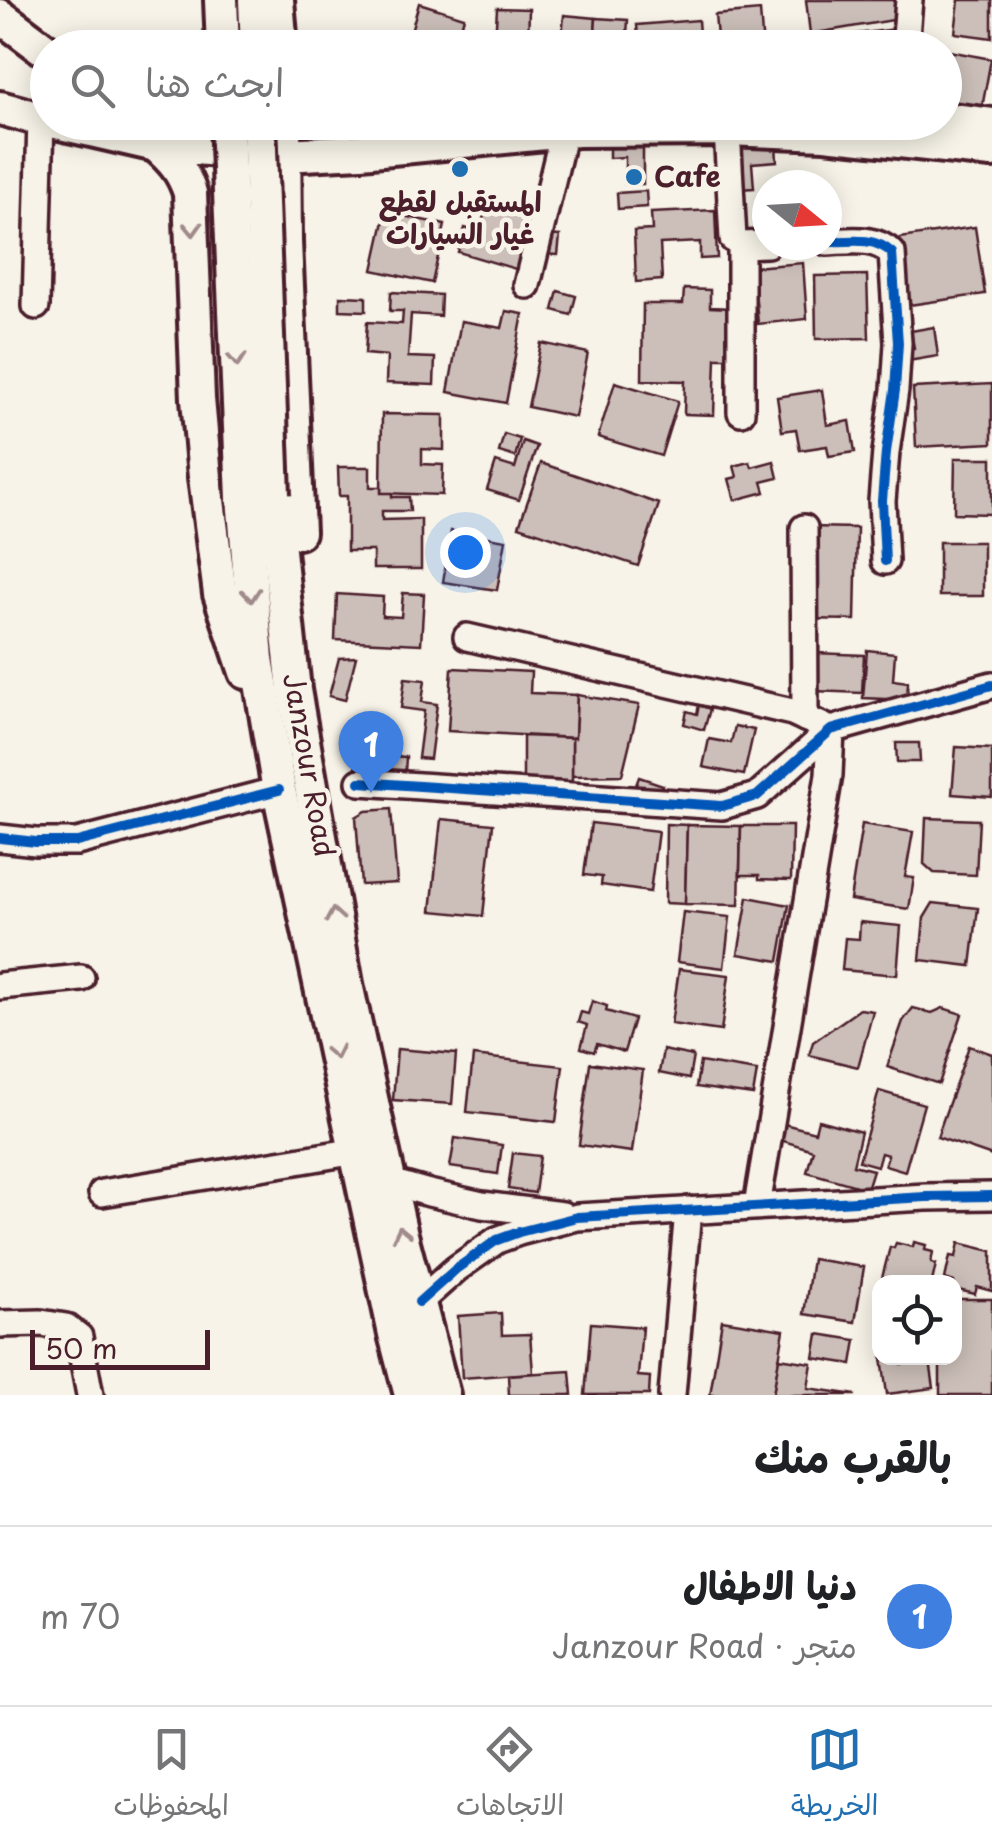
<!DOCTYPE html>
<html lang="ar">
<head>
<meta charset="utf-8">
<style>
	body { margin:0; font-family:"Playpen Sans","Playpen Sans Arabic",sans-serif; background:#f6f6f6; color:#202124; direction:rtl }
	.controls { position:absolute; right:30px; bottom:30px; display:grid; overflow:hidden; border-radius:20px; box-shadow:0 5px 25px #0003 }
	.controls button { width:90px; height:90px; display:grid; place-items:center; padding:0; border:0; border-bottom:2px solid #e0e0e0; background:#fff; color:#202124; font:50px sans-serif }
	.compass { position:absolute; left:752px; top:170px; width:90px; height:90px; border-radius:50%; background:#fff; box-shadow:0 5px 25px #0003; rotate:108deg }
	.scale { position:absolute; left:30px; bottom:25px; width:180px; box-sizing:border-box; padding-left:10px; border:5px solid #4a1f2b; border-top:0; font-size:28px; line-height:35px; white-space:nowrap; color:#4a1f2b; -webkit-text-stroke:8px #f7f3e8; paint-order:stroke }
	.you { position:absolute; left:465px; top:552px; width:35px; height:35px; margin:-25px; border:8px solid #fff; border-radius:50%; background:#1a73e8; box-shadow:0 0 0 15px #1a73e833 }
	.badge { display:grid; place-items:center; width:65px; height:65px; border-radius:50%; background:#1f6fb2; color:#fff; font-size:32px; font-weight:700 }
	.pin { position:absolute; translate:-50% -82px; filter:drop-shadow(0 2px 5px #0008) }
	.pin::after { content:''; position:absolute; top:52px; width:35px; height:30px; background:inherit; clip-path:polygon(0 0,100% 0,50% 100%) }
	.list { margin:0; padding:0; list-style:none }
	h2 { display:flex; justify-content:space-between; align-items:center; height:130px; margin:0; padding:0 40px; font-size:42px }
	h2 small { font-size:32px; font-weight:400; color:#757577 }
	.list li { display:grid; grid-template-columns:65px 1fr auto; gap:30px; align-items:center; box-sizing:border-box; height:180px; padding:0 40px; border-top:2px solid #e0e0e0 }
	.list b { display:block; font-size:38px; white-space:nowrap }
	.list p { margin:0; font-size:32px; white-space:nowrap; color:#757577 }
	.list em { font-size:32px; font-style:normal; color:#757577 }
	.icon { flex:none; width:55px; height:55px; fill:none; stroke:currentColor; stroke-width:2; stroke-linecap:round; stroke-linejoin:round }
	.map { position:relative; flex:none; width:992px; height:1395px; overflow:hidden; direction:ltr }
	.search { position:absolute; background:#fff; box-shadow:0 5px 25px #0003; left:30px; right:30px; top:30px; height:110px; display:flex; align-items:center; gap:25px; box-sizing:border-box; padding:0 35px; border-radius:55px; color:#757577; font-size:38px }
	.sheet { height:310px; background:#fff }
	nav { display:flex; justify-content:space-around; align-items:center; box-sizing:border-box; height:140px; border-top:2px solid #e0e0e0; background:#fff; font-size:28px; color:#757577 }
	nav a { display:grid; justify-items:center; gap:5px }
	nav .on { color:#1f6fb2 }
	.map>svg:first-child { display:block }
	.building { fill:#ccbfb9; stroke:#4a1f2b; stroke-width:2.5 }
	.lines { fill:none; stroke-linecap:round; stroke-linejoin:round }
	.minor-casing { stroke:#4a1f2b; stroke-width:32 }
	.major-casing { stroke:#4a1f2b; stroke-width:40 }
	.minor { stroke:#f7f3e8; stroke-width:25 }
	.major { stroke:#f7f3e8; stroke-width:32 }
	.major-bridge-casing { stroke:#4a1f2b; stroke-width:40; stroke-linecap:butt }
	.major-bridge { stroke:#f7f3e8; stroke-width:32 }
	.cycleway-casing { stroke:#f7f3e8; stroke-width:16 }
	.cycleway { stroke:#0057b8; stroke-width:10 }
	.oneway { stroke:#a0898a }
	.poi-dot { fill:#1f6fb2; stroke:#f7f3e8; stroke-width:4 }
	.labels { text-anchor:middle; stroke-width:9; stroke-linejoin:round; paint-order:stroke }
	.poi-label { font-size:28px; font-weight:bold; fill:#4a1f2b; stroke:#f7f3e8; text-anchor:start }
	.street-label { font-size:28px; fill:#4a1f2b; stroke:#f7f3e8 }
</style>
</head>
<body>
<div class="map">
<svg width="992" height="1395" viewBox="0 0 992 1395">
	<rect width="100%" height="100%" fill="#f7f3e8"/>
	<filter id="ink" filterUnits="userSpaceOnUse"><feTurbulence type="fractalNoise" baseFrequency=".01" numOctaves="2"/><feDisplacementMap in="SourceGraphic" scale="20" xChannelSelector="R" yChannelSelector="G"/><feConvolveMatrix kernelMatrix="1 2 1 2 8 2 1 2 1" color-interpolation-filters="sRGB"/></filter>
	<g filter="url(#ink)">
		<g class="building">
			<path d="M806 0H897L899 19 810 34Z"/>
			<path d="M959 0H992V38L955 33Z"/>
			<path d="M419 3 464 17 454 48H424L408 42Z"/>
			<path d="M497 8 529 9 528 43 495 42Z"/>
			<path d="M760 11 763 48H718L715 15Z"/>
			<path d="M564 15 596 18 594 48H561Z"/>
			<path d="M596 18 628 20 626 48H594Z"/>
			<path d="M698 20 700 48H639L637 25Z"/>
			<path d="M897 29V48H833L832 37Z"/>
			<path d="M944 50 991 59 982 108 944 101Z"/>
			<path d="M776 144 777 161 752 163 754 188 739 189 736 147Z"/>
			<path d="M643 146V184H625V157L609 158V147Z"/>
			<path d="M646 191 647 207 618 209 617 193Z"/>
			<path d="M488 202 535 216 519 270 458 252 465 228 479 232Z"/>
			<path d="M715 210 717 258 700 259V242L660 244 662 280 636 282 634 231 652 230 651 213Z"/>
			<path d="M386 212 445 225 432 283 373 270Z"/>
			<path d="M975 227 985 294 909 305 900 238Z"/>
			<path d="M543 235 560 236 558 255 541 254Z"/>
			<path d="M803 263 807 319 758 324 753 267Z"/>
			<path d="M867 275 869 338 816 339 815 276Z"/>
			<path d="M684 289 710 290V307L731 308 730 358H716L714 415 684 414 685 381 642 380 643 304H683Z"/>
			<path d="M558 291 576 296 571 315 553 310Z"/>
			<path d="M391 292 441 295 440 316 411 314 408 357 435 358 434 385 386 383 387 356 365 354 367 322 402 324 403 311H390Z"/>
			<path d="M340 296 366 297V311L340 310Z"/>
			<path d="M506 311 523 314 506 403 448 392 461 321 502 328Z"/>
			<path d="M934 327 938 356 908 361 906 349 914 348 911 331Z"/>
			<path d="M541 343 588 353 575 417 528 407Z"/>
			<path d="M615 382 678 401 661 456 598 437Z"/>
			<path d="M992 384V443L916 447 913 388Z"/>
			<path d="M822 390 827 425 850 421 855 452 829 456 827 446 800 450 796 429 782 431 777 397Z"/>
			<path d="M382 414 444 415V450L422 449V464L443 465 442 495 381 493Z"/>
			<path d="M504 434 520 439 515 457 499 452Z"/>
			<path d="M523 441 537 446 519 500 487 490 496 462 515 468Z"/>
			<path d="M955 458H992V514L954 513Z"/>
			<path d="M774 461 778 478 762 482 765 492 735 500 729 479 737 477 734 466 750 462 752 467Z"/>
			<path d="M541 463 659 504 638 566 519 526Z"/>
			<path d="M338 467H370V487H381V493H392V497H409L410 511H382V520L421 519V569H373V551H347V496H339Z"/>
			<path d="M809 527 857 528 855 620 807 619Z"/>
			<path d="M451 531 506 540 497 590 443 582Z"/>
			<rect x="939" y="542" width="44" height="54"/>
			<path d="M403 593 424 594 421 644 335 640 337 594 383 597 382 616 401 617Z"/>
			<path d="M867 650 895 653 893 680 908 682 907 700 863 698Z"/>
			<path d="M815 653 864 655 862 693 814 691Z"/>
			<path d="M356 657 345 700 329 696 339 658Z"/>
			<path d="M452 668 531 672 530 693 577 695 575 738 448 731Z"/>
			<path d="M405 678 425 680 422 702 437 704 430 759 418 758 424 711 401 708Z"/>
			<path d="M577 695 639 705 622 775 572 776V738H575Z"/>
			<path d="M699 705 710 709 704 730 684 724 687 711 697 714Z"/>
			<path d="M735 726 754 730 744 775 703 767 709 739 731 743Z"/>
			<path d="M523 736 572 738V782L523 780Z"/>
			<path d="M896 743H919L920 762H897Z"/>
			<path d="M956 747 992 749V797L952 794Z"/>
			<path d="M357 754 406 757 405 772 356 769Z"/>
			<path d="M639 777 663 785 657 801 633 793Z"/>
			<path d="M391 809 397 883 361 885 356 817 366 811Z"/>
			<path d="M926 818 979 820 976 875 934 873 924 864Z"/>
			<path d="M441 819 493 824 483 916 431 911Z"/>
			<path d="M591 823 658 831 650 892 601 885 602 877 584 875Z"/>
			<path d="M666 824 687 825 685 904 665 903Z"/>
			<path d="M862 824 913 832 905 877 914 878 909 909 850 900Z"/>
			<path d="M687 825 741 826 739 905 685 904Z"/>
			<path d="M741 826H792L791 880 759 879V875H740Z"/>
			<path d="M748 897 789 905 779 961 738 954Z"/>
			<path d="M933 903 978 908 971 966 920 960 924 918Z"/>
			<path d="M683 912 730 917 724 968 677 962Z"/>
			<path d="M860 922 901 926 897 975 842 970 845 938 859 939Z"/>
			<path d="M679 969 729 975 721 1031 671 1024Z"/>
			<path d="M592 1001 607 1006 606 1011 634 1019 624 1052 597 1044 594 1052 581 1048 587 1025 578 1022 581 1012 588 1014Z"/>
			<path d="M913 1008 932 1013 943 1008 962 1014 939 1084 887 1067 903 1021Z"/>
			<path d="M860 1009 873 1011 858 1067 809 1055 813 1042Z"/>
			<path d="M969 1046 992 1054V1156L937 1137Z"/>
			<path d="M397 1049 456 1054 452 1104 393 1100Z"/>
			<path d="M663 1050 693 1056 689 1079 659 1073Z"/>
			<path d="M473 1056 563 1066 556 1122 467 1112Z"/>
			<path d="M700 1062 757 1071 753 1095 696 1087Z"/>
			<path d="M590 1063 643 1070 632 1152 579 1145Z"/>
			<path d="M879 1091 924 1104 905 1171 885 1165 888 1155 881 1153 877 1166 859 1161Z"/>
			<path d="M818 1120 861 1132 853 1165 873 1170 867 1189 807 1172 813 1150 780 1140 784 1124 815 1132Z"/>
			<path d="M455 1138 502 1145 498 1174 450 1167Z"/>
			<path d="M513 1153 540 1156 535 1193 508 1189Z"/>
			<path d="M914 1242 926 1245 925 1250 933 1252 931 1263 936 1264 932 1282H881L890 1247 894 1248 896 1243 913 1247Z"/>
			<path d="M959 1243 992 1251V1291L977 1287 975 1294 954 1289V1282L945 1279 950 1256 956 1257Z"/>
			<path d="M812 1259 864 1267 855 1322 804 1314Z"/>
			<path d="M954 1299H992V1395H940V1358H954Z"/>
			<path d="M501 1313 502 1335 530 1334 533 1373 462 1378 458 1316Z"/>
			<path d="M722 1320 784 1330 773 1395H710Z"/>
			<path d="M591 1323 642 1327 638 1376 650 1377 649 1395H585Z"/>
			<path d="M818 1334 856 1340 852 1364 814 1358Z"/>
			<path d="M779 1358 812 1363 808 1388 856 1395H773Z"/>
			<path d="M882 1358H901L902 1364 930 1361 934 1388 887 1394Z"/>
			<path d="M570 1371 572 1395H509L508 1375Z"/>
		</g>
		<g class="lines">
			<defs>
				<g id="minor">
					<path d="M905 48 909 0"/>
					<path d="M727 129 733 239 741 245 767 244"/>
					<path d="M827 242C850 241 874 236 892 253L898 343 895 390 886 452 882 501 885 561"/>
					<path d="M741 245V412"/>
					<path d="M527 285 564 131"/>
					<path d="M36 306 41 119"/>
					<path d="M804 528 805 718"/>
					<path d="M467 637 792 712 831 730"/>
					<path d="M360 782 722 806 757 796 831 730 992 685"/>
					<path d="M0 838 36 842H77L279 790"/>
					<path d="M0 986 81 978"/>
					<path d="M390 1182 429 1193 482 1205 562 1215"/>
					<path d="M102 1193 357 1151"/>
					<path d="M757 1206 829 775 831 730"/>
					<path d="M419 1302 456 1269 497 1240 519 1232 577 1217 926 1197 992 1196"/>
					<path d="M0 1324 41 1323 66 1327 79 1337 90 1395"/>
					<path d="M672 1395 688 1210"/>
				</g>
				<g id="major">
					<path d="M221 0 223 48"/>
					<path d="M255 0 257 48"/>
					<path d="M277 0 281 48"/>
					<path d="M0 16 48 52"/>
					<path d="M0 108 48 121"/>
					<path d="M944 119 992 125"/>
					<path d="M56 122 156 145 284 155 361 151 577 130 727 129 825 133 992 151"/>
					<path d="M284 122 285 242 298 532"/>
					<path d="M156 145C173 160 183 171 190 193L198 399 205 477 220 594 246 672"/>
					<path d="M273 495 294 690 346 984 401 1235 443 1395"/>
					<path d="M243 498 257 659 279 790 395 1334 411 1395"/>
				</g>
			</defs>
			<use href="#minor" class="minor-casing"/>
			<use href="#major" class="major-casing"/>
			<use href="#minor" class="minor"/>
			<use href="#major" class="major"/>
			<defs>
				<g id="major-bridge">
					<path d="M227 122 243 498"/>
					<path d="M259 122 273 495"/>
				</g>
			</defs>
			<use href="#major-bridge" class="major-bridge-casing"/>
			<use href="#major-bridge" class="major-bridge"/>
			<defs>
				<g id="cycleway">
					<path d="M827 242C850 241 874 236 892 253L898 343 895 390 886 452 882 501 885 561"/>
					<path d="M360 782 722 806 757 796 831 730 992 685"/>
					<path d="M0 838 36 842H77L279 790"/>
					<path d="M419 1302 456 1269 497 1240 519 1232 577 1217 926 1197 992 1196"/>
				</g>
			</defs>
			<use href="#cycleway" class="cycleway-casing"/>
			<use href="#cycleway" class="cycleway"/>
		</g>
		<defs><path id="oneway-chevron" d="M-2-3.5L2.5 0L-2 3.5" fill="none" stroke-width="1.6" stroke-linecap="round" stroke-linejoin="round" transform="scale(2.5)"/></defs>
		<g class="oneway">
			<use href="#oneway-chevron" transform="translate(193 229) rotate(88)"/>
			<use href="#oneway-chevron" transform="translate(237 360) rotate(87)"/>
			<use href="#oneway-chevron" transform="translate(251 595) rotate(85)"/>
			<use href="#oneway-chevron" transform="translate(334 915) rotate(-100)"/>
			<use href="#oneway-chevron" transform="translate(335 1052) rotate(78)"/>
			<use href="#oneway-chevron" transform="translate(401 1233) rotate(-103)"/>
		</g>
	</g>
	<g class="poi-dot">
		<circle cx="460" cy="169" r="10"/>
		<circle cx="634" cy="177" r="10"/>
	</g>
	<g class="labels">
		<g class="poi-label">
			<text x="654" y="187">Cafe</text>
			<text x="460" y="212" text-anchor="middle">المستقبل لقطع<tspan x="460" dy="32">غيار السيارات</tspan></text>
		</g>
		<g class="street-label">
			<text transform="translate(309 765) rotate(80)" y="10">Janzour Road</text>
		</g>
	</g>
</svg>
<div class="controls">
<button><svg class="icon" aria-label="locate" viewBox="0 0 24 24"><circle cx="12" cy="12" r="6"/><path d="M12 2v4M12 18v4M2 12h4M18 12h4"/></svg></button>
</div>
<svg class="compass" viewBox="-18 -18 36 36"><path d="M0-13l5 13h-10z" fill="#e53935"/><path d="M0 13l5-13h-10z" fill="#757577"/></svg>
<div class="scale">50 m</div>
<div class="you"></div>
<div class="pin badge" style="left:371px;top:793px;background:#3f7fe0">1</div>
<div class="search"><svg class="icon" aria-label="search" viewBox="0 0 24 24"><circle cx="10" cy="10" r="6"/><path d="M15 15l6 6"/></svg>ابحث هنا</div>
</div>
<section class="sheet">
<h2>بالقرب منك<small></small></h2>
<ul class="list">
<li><span class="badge" style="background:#3f7fe0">1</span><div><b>دنيا الاطفال</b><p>متجر · Janzour Road</p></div><em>70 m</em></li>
</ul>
</section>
<nav>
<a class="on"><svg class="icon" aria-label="map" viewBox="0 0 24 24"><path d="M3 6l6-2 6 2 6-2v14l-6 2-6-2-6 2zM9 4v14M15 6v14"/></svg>الخريطة</a>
<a><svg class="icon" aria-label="directions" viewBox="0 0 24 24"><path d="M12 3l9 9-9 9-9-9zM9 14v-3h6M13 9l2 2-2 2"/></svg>الاتجاهات</a>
<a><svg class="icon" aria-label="saved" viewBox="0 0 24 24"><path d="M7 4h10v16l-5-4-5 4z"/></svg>المحفوظات</a>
</nav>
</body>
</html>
